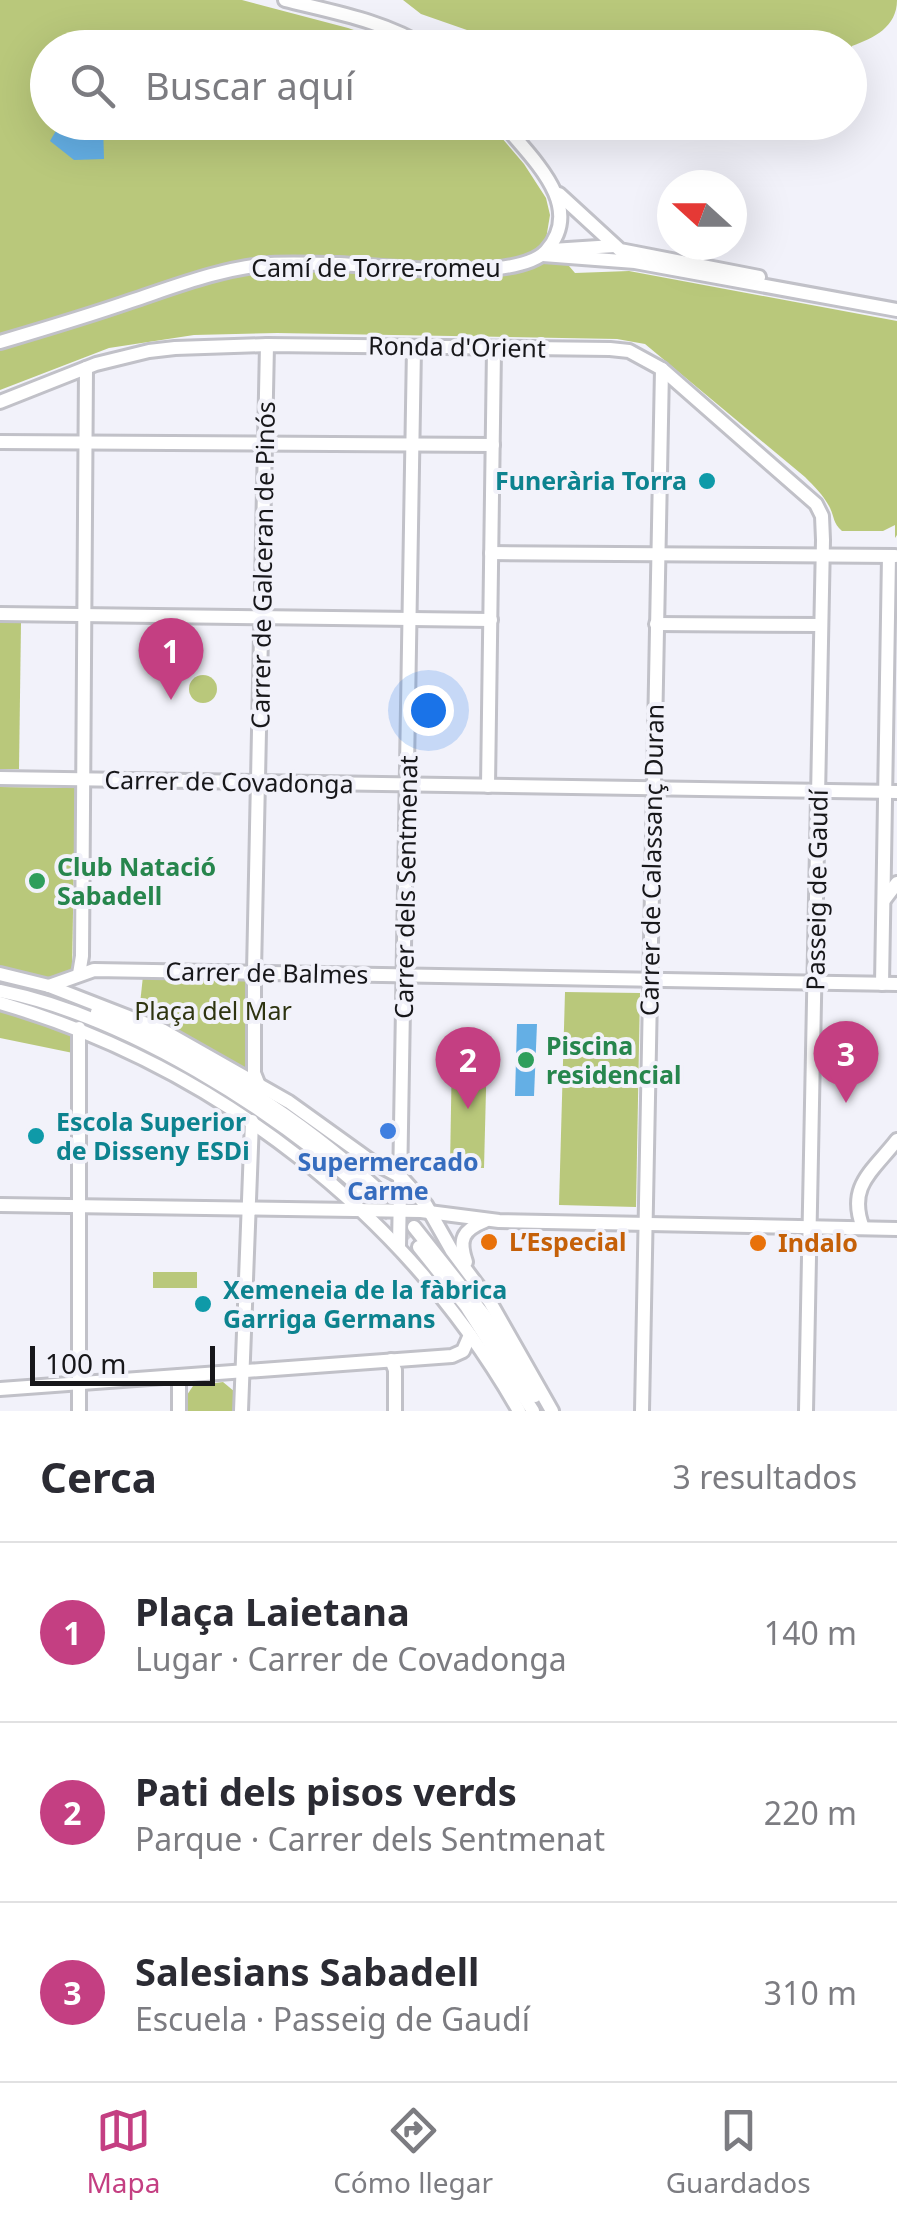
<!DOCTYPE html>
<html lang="es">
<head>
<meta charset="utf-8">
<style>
	body { margin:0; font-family:"Noto Sans",sans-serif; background:#f7f7f7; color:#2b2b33 }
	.compass { position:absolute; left:657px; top:170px; width:90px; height:90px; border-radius:50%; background:#fff; box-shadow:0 10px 40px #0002; rotate:291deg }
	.scale { position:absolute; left:30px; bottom:25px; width:185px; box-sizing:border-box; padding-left:10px; border:5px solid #17171a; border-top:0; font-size:28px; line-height:35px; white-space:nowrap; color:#17171a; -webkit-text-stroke:8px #f2f2fa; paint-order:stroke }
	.you { position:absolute; left:428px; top:710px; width:35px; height:35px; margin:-25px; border:8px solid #fff; border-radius:50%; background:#1a73e8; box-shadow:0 0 0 15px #1a73e833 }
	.badge { display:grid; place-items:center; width:65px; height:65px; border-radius:50%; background:#c43f82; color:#fff; font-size:32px; font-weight:700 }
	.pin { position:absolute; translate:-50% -82px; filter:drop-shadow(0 2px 5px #0008) }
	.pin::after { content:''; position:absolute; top:52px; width:35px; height:30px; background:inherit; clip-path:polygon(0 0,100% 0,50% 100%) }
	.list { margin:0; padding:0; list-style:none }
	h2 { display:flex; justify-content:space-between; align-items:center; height:130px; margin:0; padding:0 40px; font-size:42px }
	h2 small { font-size:32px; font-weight:400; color:#7c7c81 }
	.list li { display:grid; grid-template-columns:65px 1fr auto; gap:30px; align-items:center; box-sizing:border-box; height:180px; padding:0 40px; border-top:2px solid #e1e1e2 }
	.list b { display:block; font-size:38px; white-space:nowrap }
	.list p { margin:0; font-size:32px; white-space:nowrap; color:#7c7c81 }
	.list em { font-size:32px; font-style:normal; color:#7c7c81 }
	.icon { flex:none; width:55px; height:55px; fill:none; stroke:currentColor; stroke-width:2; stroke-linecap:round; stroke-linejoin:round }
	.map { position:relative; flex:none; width:897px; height:1411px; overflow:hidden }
	.search { position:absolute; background:#fff; box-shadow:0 10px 40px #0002; left:30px; right:30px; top:30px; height:110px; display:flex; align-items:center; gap:25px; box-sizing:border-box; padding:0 35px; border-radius:55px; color:#7c7c81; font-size:38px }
	.sheet { height:670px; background:#fff }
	nav { display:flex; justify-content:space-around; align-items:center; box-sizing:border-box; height:140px; border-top:2px solid #e1e1e2; background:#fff; font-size:28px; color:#7c7c81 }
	nav a { display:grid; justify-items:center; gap:5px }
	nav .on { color:#c43f82 }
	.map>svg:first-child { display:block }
	.green { fill:#b9c87b }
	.water { fill:#64afe5 }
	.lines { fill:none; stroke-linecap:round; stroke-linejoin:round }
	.minor-tunnel { stroke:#d1d1d8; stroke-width:12; stroke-dasharray:12 6; stroke-linecap:butt }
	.minor-casing { stroke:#c1c1c8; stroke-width:18 }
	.minor { stroke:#fff; stroke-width:12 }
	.culture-dot { fill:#0f9aa8; stroke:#f2f2fa; stroke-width:4 }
	.leisure-dot { fill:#2e9e5b; stroke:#f2f2fa; stroke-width:4 }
	.shop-dot { fill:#3f7fe0; stroke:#f2f2fa; stroke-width:4 }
	.food-dot { fill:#e8710a; stroke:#f2f2fa; stroke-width:4 }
	.labels { text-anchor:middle; stroke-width:8; stroke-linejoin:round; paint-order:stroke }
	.street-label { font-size:25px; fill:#17171a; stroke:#f2f2fa }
	.culture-label { font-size:25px; font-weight:bold; fill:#0d838f; stroke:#f2f2fa; text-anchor:start }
	.leisure-label { font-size:25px; font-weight:bold; fill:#27864d; stroke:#f2f2fa; text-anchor:start }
	.park-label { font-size:25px; fill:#2e3410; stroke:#f2f2fa }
	.shop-label { font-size:25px; font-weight:bold; fill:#366cbe; stroke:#f2f2fa }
	.food-label { font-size:25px; font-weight:bold; fill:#c56008; stroke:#f2f2fa; text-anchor:start }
</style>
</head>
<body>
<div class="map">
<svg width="897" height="1411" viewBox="0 0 897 1411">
	<rect width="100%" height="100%" fill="#f2f2fa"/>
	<g class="green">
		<path d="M0 0H242L348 28 404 47 48 48V122L489 123 524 164 546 198 550 215 546 239 575 273 629 271 897 321V535L895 538V525L883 531H842C832 522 835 517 829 506 823 495 814 486 805 477L645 344 617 339 277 333 194 335 109 348 0 390Z"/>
		<path d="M403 0H897C897 27 874 38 852 46L850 57V48L516 47 421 14Z"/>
		<path d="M0 623H21L19 769H0Z"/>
		<circle cx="203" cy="689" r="14"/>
		<path d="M0 787 75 788 72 975 49 986 0 973Z"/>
		<path d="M143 976H240L249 986 246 1070 139 1013Z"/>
		<path d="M565 992 640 993 636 1207 559 1205Z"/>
		<path d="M0 1007 75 1030 73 1053 0 1038Z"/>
		<path d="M452 1050 487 1051 484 1168 450 1167Z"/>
		<rect x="153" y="1272" width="44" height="16"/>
		<path d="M223 1382 235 1392 234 1411H187V1395L193 1386Z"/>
	</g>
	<g class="water">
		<path d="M61 122 103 123 104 159 74 160 50 141Z"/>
		<path d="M517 1024H537L534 1096H515Z"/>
	</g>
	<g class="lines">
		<g class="minor-tunnel">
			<path d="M377 1189 402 1215"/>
			<path d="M369 1195 411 1237"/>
		</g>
		<defs>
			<g id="minor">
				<path d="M285 0C333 12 385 21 427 48"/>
				<path d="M559 194 620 250 759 277"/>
				<path d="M552 250 614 246"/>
				<path d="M543 255 635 262 897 310"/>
				<path d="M0 342C44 329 88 316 131 301 176 286 222 268 270 264 293 263 316 264 339 264 384 266 516 283 546 251 587 206 530 157 502 122"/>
				<path d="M0 402 96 364 149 351 175 348 267 345 610 349 629 351 662 369 816 504 822 516 823 540 806 1411"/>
				<path d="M0 442 493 445"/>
				<path d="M491 553 895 556"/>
				<path d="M0 614 491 620"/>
				<path d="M656 624 821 625"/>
				<path d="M0 778 897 792"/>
				<path d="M488 786 494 349"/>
				<path d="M884 900 897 883"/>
				<path d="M0 974 49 986 162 1030 289 1102 371 1161 401 1177 426 1205 452 1251 490 1302 552 1411"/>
				<path d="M79 974 82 956 86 368"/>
				<path d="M882 984 889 556"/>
				<path d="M49 986 94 970 897 984"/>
				<path d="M0 991C129 1017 272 1109 369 1195"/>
				<path d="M0 1003C216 1066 407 1214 519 1411"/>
				<path d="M97 1012C198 1055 296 1114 377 1189"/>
				<path d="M258 1083 254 1073V972L267 345"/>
				<path d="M0 1205 421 1211 499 1221 897 1229"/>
				<path d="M414 1227 484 1315 535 1396"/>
				<path d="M863 1228C847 1186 872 1172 897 1140"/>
				<path d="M399 1247 414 347"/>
				<path d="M419 1247 466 1306 533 1411"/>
				<path d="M466 1262C458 1239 463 1230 485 1221"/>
				<path d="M391 1360 395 1370V1411"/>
				<path d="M0 1389 452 1356 463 1351 470 1335"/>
				<path d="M79 1411V1028"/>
				<path d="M179 1411V1376"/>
				<path d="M241 1411 252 1121"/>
				<path d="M642 1411 662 369"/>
			</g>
		</defs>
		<use href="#minor" class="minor-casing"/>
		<use href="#minor" class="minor"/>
	</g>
	<g class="culture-dot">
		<circle cx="707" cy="481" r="10"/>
		<circle cx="36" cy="1136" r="10"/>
		<circle cx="203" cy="1304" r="10"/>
	</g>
	<g class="leisure-dot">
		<circle cx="37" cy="881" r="10"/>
		<circle cx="526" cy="1060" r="10"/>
	</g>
	<circle class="shop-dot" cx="388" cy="1131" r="10"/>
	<g class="food-dot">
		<circle cx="489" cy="1242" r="10"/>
		<circle cx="758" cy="1243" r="10"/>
	</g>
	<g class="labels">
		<g class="street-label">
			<text x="376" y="277">Camí de Torre-romeu</text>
			<text transform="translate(457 347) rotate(1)" y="9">Ronda d'Orient</text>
			<text transform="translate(263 565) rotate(-89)" y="9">Carrer de Galceran de Pinós</text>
			<text transform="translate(229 782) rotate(1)" y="9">Carrer de Covadonga</text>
			<text transform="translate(652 860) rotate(-89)" y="9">Carrer de Calassanç Duran</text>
			<text transform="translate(406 887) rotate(-89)" y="9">Carrer dels Sentmenat</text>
			<text transform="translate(817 890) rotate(-89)" y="9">Passeig de Gaudí</text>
			<text transform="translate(267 973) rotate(1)" y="9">Carrer de Balmes</text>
		</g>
		<g class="culture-label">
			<text x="687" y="490" text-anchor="end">Funerària Torra</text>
			<text x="56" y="1131">Escola Superior<tspan x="56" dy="29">de Disseny ESDi</tspan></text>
			<text x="223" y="1299">Xemeneia de la fàbrica<tspan x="223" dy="29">Garriga Germans</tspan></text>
		</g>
		<g class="leisure-label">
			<text x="57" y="876">Club Natació<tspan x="57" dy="29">Sabadell</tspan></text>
			<text x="546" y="1055">Piscina<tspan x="546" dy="29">residencial</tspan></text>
		</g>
		<g class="park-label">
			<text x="213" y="1020">Plaça del Mar</text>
		</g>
		<g class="shop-label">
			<text x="388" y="1171">Supermercado<tspan x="388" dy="29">Carme</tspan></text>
		</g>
		<g class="food-label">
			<text x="509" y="1251">L’Especial</text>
			<text x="778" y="1252">Indalo</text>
		</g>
	</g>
</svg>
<svg class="compass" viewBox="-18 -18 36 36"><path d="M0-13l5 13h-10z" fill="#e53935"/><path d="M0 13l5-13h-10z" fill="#7c7c81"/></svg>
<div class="scale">100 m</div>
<div class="you"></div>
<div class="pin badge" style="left:171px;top:700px">1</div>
<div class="pin badge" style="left:468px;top:1109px">2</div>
<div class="pin badge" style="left:846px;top:1103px">3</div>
<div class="search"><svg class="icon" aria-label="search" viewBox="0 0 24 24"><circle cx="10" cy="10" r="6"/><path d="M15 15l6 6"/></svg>Buscar aquí</div>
</div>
<section class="sheet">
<h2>Cerca<small>3 resultados</small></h2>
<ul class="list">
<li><span class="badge">1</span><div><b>Plaça Laietana</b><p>Lugar · Carrer de Covadonga</p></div><em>140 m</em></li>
<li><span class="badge">2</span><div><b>Pati dels pisos verds</b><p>Parque · Carrer dels Sentmenat</p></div><em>220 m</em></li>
<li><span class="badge">3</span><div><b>Salesians Sabadell</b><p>Escuela · Passeig de Gaudí</p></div><em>310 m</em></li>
</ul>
</section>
<nav>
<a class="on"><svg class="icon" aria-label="map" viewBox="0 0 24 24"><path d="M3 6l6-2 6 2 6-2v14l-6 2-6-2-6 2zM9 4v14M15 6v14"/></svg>Mapa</a>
<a><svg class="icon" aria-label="directions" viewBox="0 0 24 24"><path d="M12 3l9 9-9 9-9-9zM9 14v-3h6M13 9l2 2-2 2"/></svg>Cómo llegar</a>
<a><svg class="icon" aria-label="saved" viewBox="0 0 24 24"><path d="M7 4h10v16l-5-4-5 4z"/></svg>Guardados</a>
</nav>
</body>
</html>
